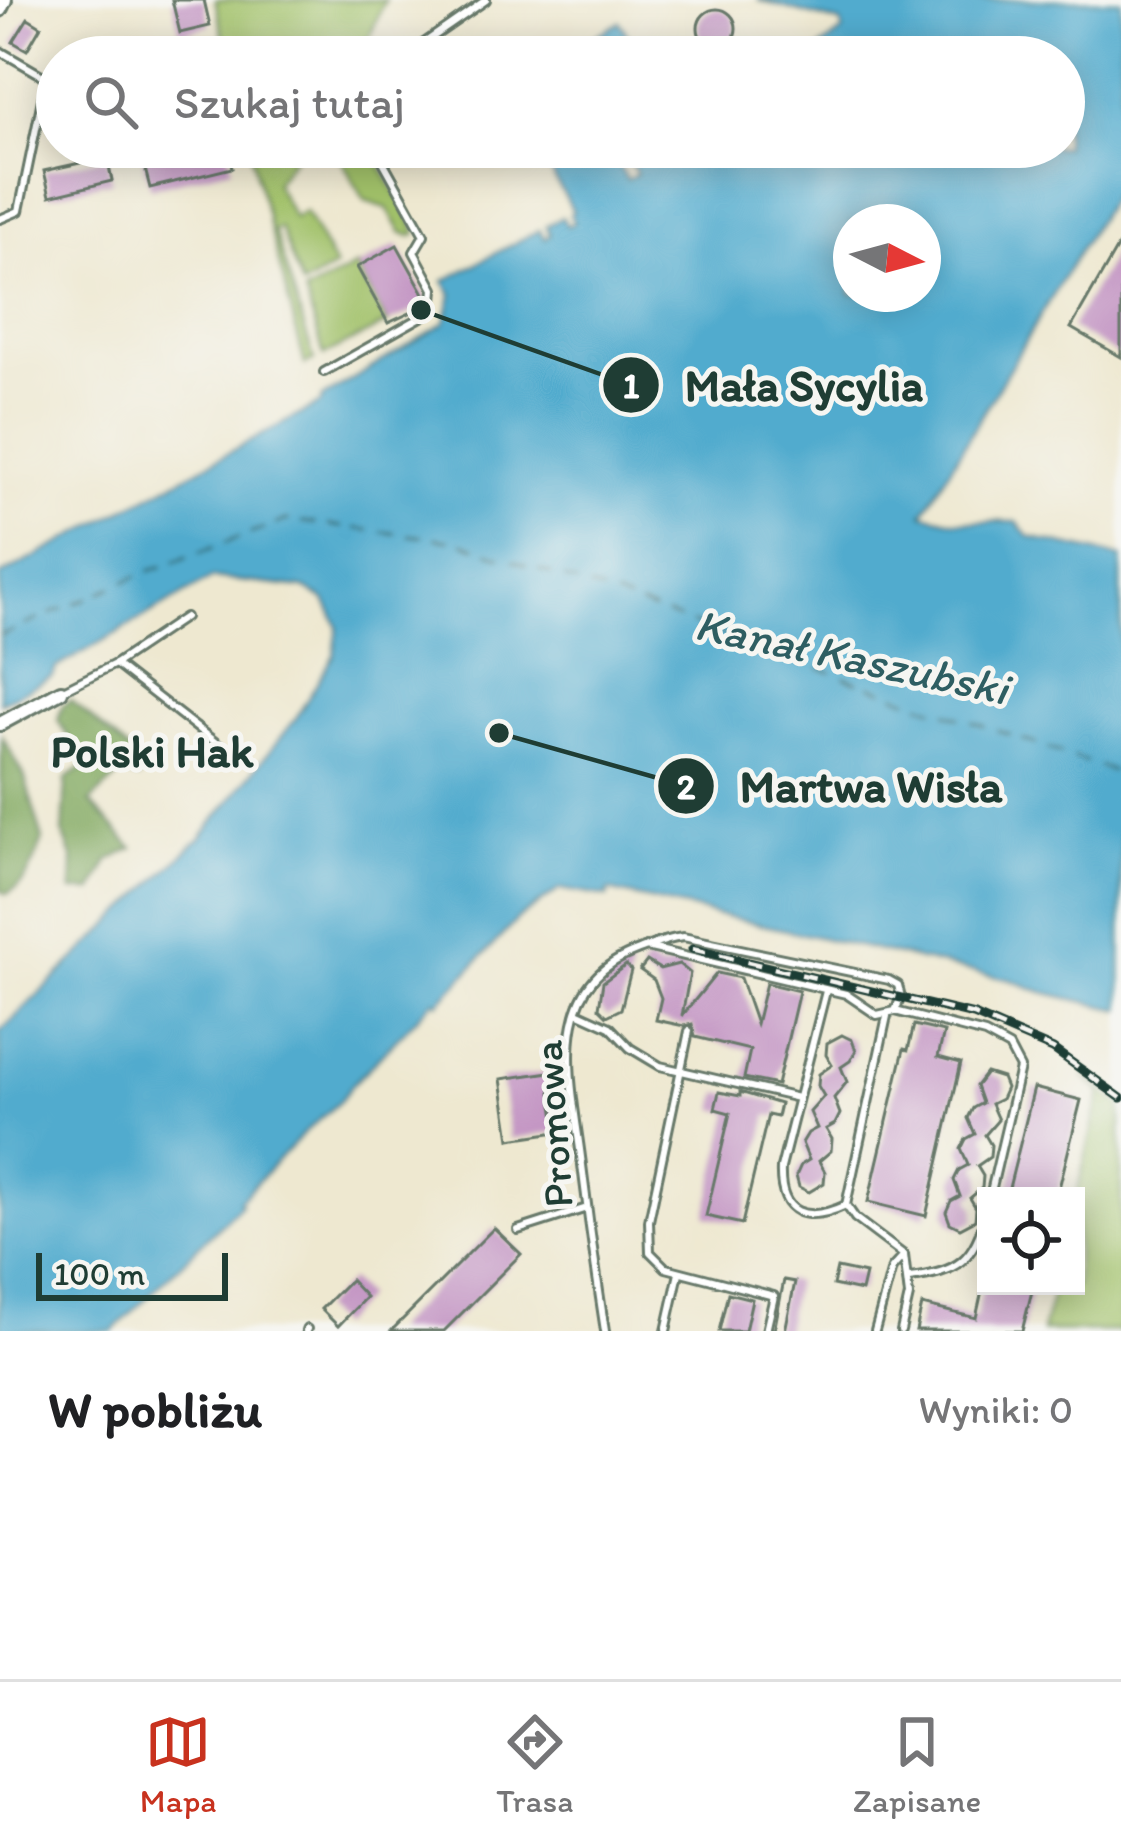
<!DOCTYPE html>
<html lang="pl">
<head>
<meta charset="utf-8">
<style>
	body { margin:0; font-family:Itim,sans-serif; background:#f2f2f2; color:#202124 }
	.controls { position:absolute; right:36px; bottom:36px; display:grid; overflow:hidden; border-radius:0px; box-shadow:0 6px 30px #0003 }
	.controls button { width:108px; height:108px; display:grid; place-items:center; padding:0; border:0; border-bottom:3px solid #e0e0e0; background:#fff; color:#202124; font:60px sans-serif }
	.compass { position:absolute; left:833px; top:204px; width:108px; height:108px; border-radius:50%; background:#fff; box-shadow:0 6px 30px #0003; rotate:96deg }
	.scale { position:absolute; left:36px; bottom:30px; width:192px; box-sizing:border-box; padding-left:12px; border:6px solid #1f3d34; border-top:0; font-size:33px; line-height:42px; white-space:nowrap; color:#1f3d34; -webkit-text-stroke:9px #f6f6f2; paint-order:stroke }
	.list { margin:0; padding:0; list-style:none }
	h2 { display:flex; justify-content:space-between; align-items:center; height:156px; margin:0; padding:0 48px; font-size:51px }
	h2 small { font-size:39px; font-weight:400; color:#757577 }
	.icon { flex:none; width:66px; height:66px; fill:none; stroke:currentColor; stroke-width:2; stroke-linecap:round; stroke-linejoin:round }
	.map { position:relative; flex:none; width:1121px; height:1331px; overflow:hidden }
	.search { position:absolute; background:#fff; box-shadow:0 6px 30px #0003; left:36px; right:36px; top:36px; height:132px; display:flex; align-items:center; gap:30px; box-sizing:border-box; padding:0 42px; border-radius:66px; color:#757577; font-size:45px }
	.sheet { height:348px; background:#fff }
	nav { display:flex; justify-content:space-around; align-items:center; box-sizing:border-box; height:168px; border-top:3px solid #e0e0e0; background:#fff; font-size:33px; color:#757577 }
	nav a { display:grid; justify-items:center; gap:6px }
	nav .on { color:#c8321e }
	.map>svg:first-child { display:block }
	.green { fill:#a1c169; stroke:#607f4e; stroke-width:3 }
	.forest { fill:#80a75d; stroke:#507248; stroke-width:3 }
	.water { fill:#51abce; stroke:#387481; stroke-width:3; fill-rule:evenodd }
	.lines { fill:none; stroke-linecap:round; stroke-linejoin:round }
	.ferry { stroke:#2e5e62; stroke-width:3; stroke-dasharray:15 12; stroke-linecap:butt }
	.building { fill:#c497c4 }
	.lane-casing { stroke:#67796b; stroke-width:12 }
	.street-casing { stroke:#67796b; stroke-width:18 }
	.lane { stroke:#fff; stroke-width:6 }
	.street { stroke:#fff; stroke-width:12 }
	.rail-casing { stroke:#1f3d34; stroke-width:9 }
	.rail { stroke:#f6f6f2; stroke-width:4.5; stroke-dasharray:14; stroke-linecap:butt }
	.labels { text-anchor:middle; stroke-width:10; stroke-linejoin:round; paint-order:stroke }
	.street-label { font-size:42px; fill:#1f3d34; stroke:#f6f6f2 }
	.water-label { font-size:45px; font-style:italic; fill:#2e5e62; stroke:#f6f6f2 }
	.neighbourhood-label { font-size:45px; font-weight:bold; fill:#1f3d34; stroke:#f6f6f2 }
	.leader { fill:none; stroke:#1f3d34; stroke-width:4.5 }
	.callout-dot { fill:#1f3d34; stroke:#f6f6f2; stroke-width:4.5 }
	.mark-label { font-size:36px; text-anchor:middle; font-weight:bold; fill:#fff }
	.callout-label { font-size:45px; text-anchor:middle; font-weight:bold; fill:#1f3d34; stroke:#f6f6f2; stroke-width:10; stroke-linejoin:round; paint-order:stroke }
</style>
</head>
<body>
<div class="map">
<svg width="1121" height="1331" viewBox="0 0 1121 1331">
	<rect width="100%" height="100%" fill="#f6f6f2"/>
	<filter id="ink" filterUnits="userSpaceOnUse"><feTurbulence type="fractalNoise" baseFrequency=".00833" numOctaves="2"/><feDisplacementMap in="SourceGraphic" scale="24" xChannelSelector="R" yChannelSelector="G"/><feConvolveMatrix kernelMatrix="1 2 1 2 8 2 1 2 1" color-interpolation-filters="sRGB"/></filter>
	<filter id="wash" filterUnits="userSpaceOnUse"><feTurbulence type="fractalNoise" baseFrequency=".004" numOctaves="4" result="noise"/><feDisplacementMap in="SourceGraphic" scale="48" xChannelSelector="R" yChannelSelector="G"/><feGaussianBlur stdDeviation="2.7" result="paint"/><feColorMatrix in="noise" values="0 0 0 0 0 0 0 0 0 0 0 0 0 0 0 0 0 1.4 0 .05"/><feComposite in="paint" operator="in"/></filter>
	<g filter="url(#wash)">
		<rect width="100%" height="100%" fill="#eee8d0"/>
		<g class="green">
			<path d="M215 0H385L361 57H228Z"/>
			<path d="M249 147H301L275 183 294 218 305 212 335 267 302 286 280 228 274 230 314 360 305 365Z"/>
			<path d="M334 147H369L411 218 416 233 411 236 401 232 387 208 365 201Z"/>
			<path d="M357 266 388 323 324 355 305 293Z"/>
			<path d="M1083 1076 1121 1105V1331H1042L1054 1286H1076V1196L1101 1092Z"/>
		</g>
		<g class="forest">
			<path d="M70 700 148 767 138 778 122 773 90 802 133 848 109 861 93 891H72L73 860 63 833 66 779 85 766 58 720 62 706Z"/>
			<path d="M2 736 24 775 43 840C34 861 28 886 6 894L0 889Z"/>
		</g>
		<g class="water">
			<path d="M757 0H1121V180L923 514 955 521 1017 522 1029 537 1121 557V1010L1042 992 1011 980 609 891 607 897 560 889 518 919 438 1003 434 1000 351 1086 341 1100 303 1134 239 1201 241 1204 113 1331H0V1032L201 837 296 718 334 655 338 626 325 600 304 588 212 578 56 668 53 676 0 703V576L321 403 322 398 445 323 452 294 444 281 539 230 545 239 550 235 546 226 562 217 567 226 574 223 570 214 573 211 537 147H607L627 180 637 174 621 147H698L701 151 707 147H1064V57H809L843 31 841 23ZM851 222H923V294H851Z"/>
			<path d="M620 22 640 57H572L569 52Z"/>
		</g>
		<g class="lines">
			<path class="ferry" d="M0 636 147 572 287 520 457 541 1121 774"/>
		</g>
		<g id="blocks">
			<g class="building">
				<path d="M172 0H204L210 26 180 33Z"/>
				<circle cx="717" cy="28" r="19"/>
				<path d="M28 18 41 26 27 50 13 42Z"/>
				<path d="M152 147H227L232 168 150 188 140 149Z"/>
				<path d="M107 157 112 181 50 196 44 171Z"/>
				<path d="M1121 241V357L1071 328Z"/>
				<path d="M397 245 426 297 425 306 388 323 357 267Z"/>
				<path d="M647 961 660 969 679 964 690 973 682 1016 717 973 740 978 756 1024 766 983 799 991 777 1085 744 1078 750 1050 695 1037 692 1024 684 1026 656 1020 661 998 654 980 640 970Z"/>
				<path d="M626 965 631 970 621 1009 607 1016 599 1008 603 982Z"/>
				<path d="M914 1025 944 1032 938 1057 961 1063 926 1216 868 1202 904 1049 908 1050Z"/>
				<path d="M842 1035 852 1040 856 1051 850 1061 841 1067 847 1082 834 1098 840 1114 835 1124 826 1129 832 1139 831 1151 819 1161 825 1172 824 1183 809 1192 799 1187 796 1176 801 1165 809 1160 802 1143 808 1133 817 1128 810 1112 824 1096 818 1086 819 1074 832 1065 826 1055 827 1043Z"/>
				<path d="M557 1071 559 1083 550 1085 557 1132 510 1139 501 1079Z"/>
				<path d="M986 1073 1002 1078 1006 1088 1001 1099 991 1104 998 1120 985 1135 991 1145 990 1157 977 1166 983 1176 982 1188 970 1198 976 1208 975 1220 960 1228 950 1223 946 1212 951 1201 960 1196 954 1180 959 1170 968 1165 961 1149 966 1139 975 1134 968 1118 973 1108 982 1103 976 1086Z"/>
				<path d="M1034 1088 1081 1100 1057 1196H1007Z"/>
				<path d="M719 1092 740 1096V1092L780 1104 777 1117 768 1115 742 1224 706 1216 730 1113 715 1109Z"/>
				<path d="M494 1228 521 1254 444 1331H391Z"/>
				<path d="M837 1268 865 1274 861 1291 833 1285Z"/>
				<path d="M350 1280 366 1297 338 1326 321 1309Z"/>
				<path d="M784 1280 795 1282 785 1331H774Z"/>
				<path d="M983 1286H1014L1032 1291 1022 1331H916L922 1305 976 1318Z"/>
				<path d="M728 1293 752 1299 745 1331H719Z"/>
			</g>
		</g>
	</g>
	<g filter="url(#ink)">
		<use href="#blocks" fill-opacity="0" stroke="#67796b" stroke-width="3"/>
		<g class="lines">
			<defs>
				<g id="lane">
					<path d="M0 51 57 84"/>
					<path d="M404 57 486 0"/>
					<path d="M0 219 19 211 46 80"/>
					<path d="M324 372 432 311 434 289 414 252 424 235 375 147"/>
					<path d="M115 664 224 749"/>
					<path d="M61 691 115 664 185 617"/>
					<path d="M826 991 781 1168C779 1216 807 1223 846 1205"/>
					<path d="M895 1011 985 1034 1009 1047 1020 1068 990 1196"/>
					<path d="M577 1012 610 1027 630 1048 660 1066 798 1098"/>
					<path d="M887 1016 846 1205 855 1218 904 1255 909 1296 901 1331"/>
					<path d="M689 1031 649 1221 650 1252 666 1268 774 1296 766 1331"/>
					<path d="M518 1230 587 1208"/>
					<path d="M909 1278C957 1273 975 1260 986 1213"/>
					<path d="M306 1331 307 1329"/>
					<path d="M605 1331C596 1273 588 1215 581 1157 571 1079 545 983 639 950 655 944 666 939 683 937L889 980 898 985 901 997 895 1011 877 1015 846 994 646 947"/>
					<path d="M666 1331 679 1273"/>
					<path d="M875 1331 892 1268 904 1255"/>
				</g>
				<g id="street">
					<path d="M0 10 5 0"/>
					<path d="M0 724 61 691"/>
				</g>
			</defs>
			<use href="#lane" class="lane-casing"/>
			<use href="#street" class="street-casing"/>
			<use href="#lane" class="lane"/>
			<use href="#street" class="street"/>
			<defs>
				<path id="rail" d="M692 949 974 1015 1053 1049 1121 1098"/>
			</defs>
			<use href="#rail" class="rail-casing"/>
			<use href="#rail" class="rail"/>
		</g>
	</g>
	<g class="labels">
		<g class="street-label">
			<text transform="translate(552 1124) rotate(-94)" y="15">Promowa</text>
		</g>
		<g class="water-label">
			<text transform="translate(852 656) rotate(12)" y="16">Kanał Kaszubski</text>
		</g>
		<g class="neighbourhood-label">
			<text x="152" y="767">Polski Hak</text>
		</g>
	</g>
	<path class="leader" d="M421 310L631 385M499 733L686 786"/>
	<g class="callout-dot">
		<circle cx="421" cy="310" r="12"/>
		<circle cx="499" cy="733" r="12"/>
		<circle cx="631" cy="385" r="30"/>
		<circle cx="686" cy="786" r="30"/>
	</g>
	<g class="mark-label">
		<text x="631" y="398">1</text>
		<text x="686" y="799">2</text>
	</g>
	<g class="callout-label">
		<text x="804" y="401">Mała Sycylia</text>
		<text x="871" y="802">Martwa Wisła</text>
	</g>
</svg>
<div class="controls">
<button><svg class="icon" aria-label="locate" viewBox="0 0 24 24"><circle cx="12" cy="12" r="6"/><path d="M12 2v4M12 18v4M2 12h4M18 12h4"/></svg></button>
</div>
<svg class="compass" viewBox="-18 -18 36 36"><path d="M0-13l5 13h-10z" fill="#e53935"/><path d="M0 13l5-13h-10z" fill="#757577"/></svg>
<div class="scale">100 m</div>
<div class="search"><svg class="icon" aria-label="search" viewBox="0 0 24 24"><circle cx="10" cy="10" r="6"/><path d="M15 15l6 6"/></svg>Szukaj tutaj</div>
</div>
<section class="sheet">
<h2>W pobliżu<small>Wyniki: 0</small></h2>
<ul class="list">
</ul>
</section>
<nav>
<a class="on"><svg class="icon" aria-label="map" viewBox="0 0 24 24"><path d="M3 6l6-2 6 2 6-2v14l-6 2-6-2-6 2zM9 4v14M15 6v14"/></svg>Mapa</a>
<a><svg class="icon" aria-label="directions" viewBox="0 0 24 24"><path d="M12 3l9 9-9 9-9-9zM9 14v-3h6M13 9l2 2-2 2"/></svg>Trasa</a>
<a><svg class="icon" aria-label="saved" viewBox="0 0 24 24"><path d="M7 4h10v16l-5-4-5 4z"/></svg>Zapisane</a>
</nav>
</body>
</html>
